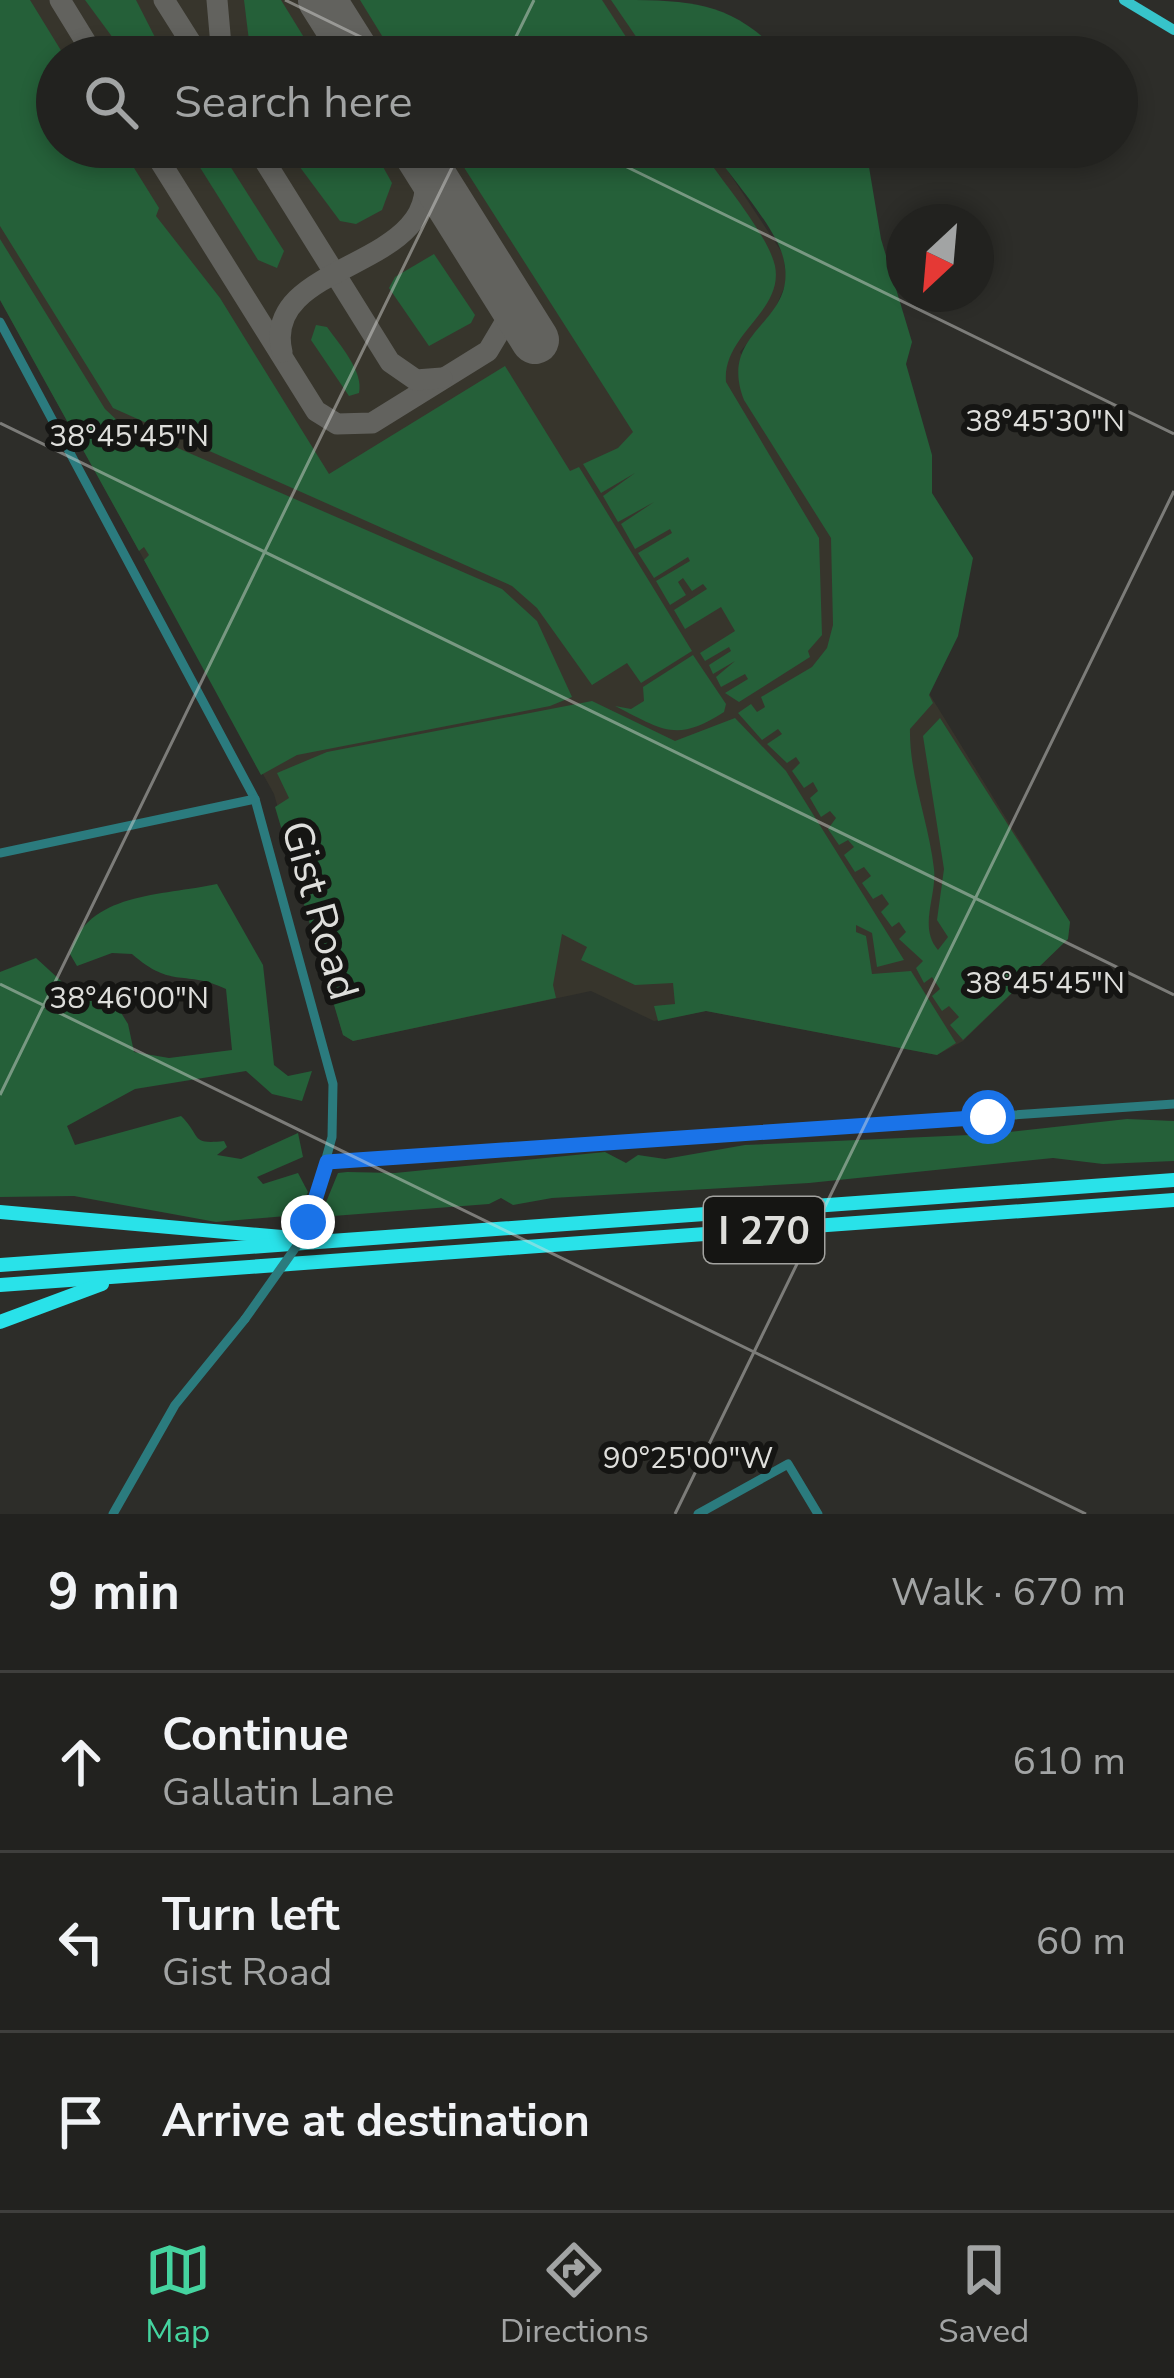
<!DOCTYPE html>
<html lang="en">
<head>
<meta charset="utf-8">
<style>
	body { margin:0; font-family:"Nunito Sans",sans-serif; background:#2e2f2c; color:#f1f3f6 }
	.compass { position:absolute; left:886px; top:204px; width:108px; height:108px; border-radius:50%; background:#22221f; box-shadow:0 6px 18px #0003; rotate:206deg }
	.stop { position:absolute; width:36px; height:36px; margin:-27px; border:9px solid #1a73e8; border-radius:50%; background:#fff }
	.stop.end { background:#1a73e8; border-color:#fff; box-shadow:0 3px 12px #0008 }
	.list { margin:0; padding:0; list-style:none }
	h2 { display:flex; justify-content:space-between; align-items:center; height:156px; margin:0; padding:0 48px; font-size:51px }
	h2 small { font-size:39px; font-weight:400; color:#a2a4a4 }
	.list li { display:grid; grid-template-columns:78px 1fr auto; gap:36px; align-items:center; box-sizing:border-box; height:180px; padding:0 48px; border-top:3px solid #3f3f3d }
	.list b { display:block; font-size:45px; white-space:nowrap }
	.list p { margin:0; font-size:39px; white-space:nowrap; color:#a2a4a4 }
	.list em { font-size:39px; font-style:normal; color:#a2a4a4 }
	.icon { flex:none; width:66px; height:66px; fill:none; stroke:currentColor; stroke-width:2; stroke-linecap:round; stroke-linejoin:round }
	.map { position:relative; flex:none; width:1174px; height:1514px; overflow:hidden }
	.search { position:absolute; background:#22221f; box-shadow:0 6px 18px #0003; left:36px; right:36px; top:36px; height:132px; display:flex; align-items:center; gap:30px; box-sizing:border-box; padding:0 42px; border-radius:66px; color:#a2a4a4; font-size:45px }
	.sheet { height:696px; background:#22221f }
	nav { display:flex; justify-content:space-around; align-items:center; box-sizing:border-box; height:168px; border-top:3px solid #3f3f3d; background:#22221f; font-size:33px; color:#a2a4a4 }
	nav a { display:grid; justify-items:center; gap:6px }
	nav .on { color:#45d49f }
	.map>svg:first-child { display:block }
	.built { fill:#37352c }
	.green { fill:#256039 }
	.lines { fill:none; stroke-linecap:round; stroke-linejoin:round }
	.taxiway { stroke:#62625e; stroke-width:21 }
	.runway { stroke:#62625e; stroke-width:48 }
	.minor { stroke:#2b7b7e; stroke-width:9 }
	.major { stroke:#37c4ca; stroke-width:10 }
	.highway { stroke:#29e2e9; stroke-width:14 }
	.minor-bridge { stroke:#2b7b7e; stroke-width:9 }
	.route { stroke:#1a73e8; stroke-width:15 }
	.ticks { fill:none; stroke:#dededb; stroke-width:3; stroke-opacity:0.45 }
	.labels { text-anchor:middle; stroke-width:12; stroke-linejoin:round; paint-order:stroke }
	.shield { fill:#151513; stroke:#a2a29f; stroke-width:3 }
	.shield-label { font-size:39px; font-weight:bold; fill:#dededb }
	.street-label { font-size:42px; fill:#dededb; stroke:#151513 }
	.ticks-label { font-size:30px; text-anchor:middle; fill:#dededb; stroke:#151513; stroke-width:12; stroke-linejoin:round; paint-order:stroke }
</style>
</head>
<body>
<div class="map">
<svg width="1174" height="1514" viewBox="0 0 1174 1514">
	<rect width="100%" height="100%" fill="#2d2d29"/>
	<path class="built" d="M0 0H614L652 57H57V147H712L783 254 787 281 774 311 740 352 861 583 1070 922 1068 939 963 1041 937 1055 706 1011 654 1021 591 991 353 1041 343 1035 274 794 0 300Z"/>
	<g class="green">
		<path d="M0 0H30L65 57H57V147H121L159 208 156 216 220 298 329 474 505 366 570 471 579 467 692 651 641 683 627 663 592 685 537 608 512 586 113 408 0 226Z"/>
		<path d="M85 0H136L165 57H127Z"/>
		<path d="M244 0H281L316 57H251Z"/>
		<path d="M360 0H602L639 57H395Z"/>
		<path d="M611 0C691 0 730 0 784 57H650Z"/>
		<path d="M197 147H218L284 251 277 268 258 260 196 161Z"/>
		<path d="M285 147H372L392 183 382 210 356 224 340 221Z"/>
		<path d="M451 147H699C718 176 768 234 775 266 784 312 722 334 726 382L819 538 822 635 808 651 810 657 739 702 725 693 748 679 745 674 721 687 716 677 735 661 713 674 709 665 731 651 729 647 705 661 700 653 735 631 721 607 685 629 674 610 707 589 703 584 692 591 683 578 678 582 686 595 670 605 656 581 690 561 688 557 654 578 638 553 672 533 670 529 635 549 621 524 654 502 618 522 603 496 635 473 601 493 583 464 618 448 633 432Z"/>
		<path d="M710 147H854L869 167 881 239 912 342 906 364 932 455V493L973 558 958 636 929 695 933 703 910 729C909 775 929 823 934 869 937 896 918 927 938 950L948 937 937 920 944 869 923 736 940 718 1070 922 1068 939 963 1040 950 1025 959 1017 949 1006 942 1011 932 996 940 989 932 977 924 983 916 968 923 961 899 939 906 932 899 922 892 927 881 912 889 904 882 894 873 899 862 883 871 876 864 867 855 872 844 855 854 847 848 840 839 845 828 829 836 818 830 811 821 817 810 798 818 791 813 782 804 788 792 771 800 763 796 757 787 763 767 744 782 734 778 729 762 740 738 713 751 704 757 712 765 707 761 697 812 667 827 648 833 625 831 538 744 400C716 328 801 324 783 257 775 226 729 175 710 147Z"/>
		<path d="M0 239 105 409 120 423 502 589 537 621 572 697 550 706 297 755 261 775 144 560 149 555 144 547 139 551 0 300Z"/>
		<path d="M434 254 475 315 471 323 429 346 389 288 395 277Z"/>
		<path d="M316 325 327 327C340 345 364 372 359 393L349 396 311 340Z"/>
		<path d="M693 655 726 704 724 712C676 743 663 730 615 706L631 709 644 701 643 687Z"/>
		<path d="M592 701 675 741 735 718 786 771 904 960 877 967 872 933 856 925V932L866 936 872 974 911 971 956 1043 937 1055 706 1011 658 1021 654 1006 675 1004 673 983 635 985 581 960 587 947 562 934 553 985 556 998 353 1041 343 1035 275 807 289 798 277 773 327 752Z"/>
		<path d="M217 884 263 965 274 1065 288 1076 312 1071 302 1101 272 1094 246 1071 135 1089 67 1126 75 1145 181 1116C202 1136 189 1145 224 1141L227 1147 217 1155 241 1159 298 1133 303 1157 257 1177 263 1184 298 1173 308 1192 298 1215 216 1222 74 1196 0 1197V972L36 958 72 991 115 1003 128 1024 134 1052 169 1058 232 1050 226 989C185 969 173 990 132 954L112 953 77 966 70 954C86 892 162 896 217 884Z"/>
		<path d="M1127 1119 1174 1121V1161L1103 1164 1053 1158 809 1183 552 1198 513 1205 501 1198 489 1204 320 1217 338 1173 347 1172 395 1173 605 1152 626 1163 638 1155 665 1159 745 1145 992 1134Z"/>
	</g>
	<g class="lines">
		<g class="taxiway">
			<path d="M60 0 95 57"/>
			<path d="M164 0 200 57"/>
			<path d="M217 0 222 57"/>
			<path d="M151 147 316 411 337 424 372 423 488 351 507 319 503 290"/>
			<path d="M256 147 390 362 416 380 442 378"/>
			<path d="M282 352C259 255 459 273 420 158"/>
		</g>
		<g class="runway">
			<path d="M322 0 358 57"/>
			<path d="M414 147 535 340"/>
		</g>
		<g class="minor">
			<path d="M0 322 255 799 333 1084 332 1137 317 1191"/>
			<path d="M0 853 255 799"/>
			<path d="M327 1162 1174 1104"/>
			<path d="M113 1514 175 1405 245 1319"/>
			<path d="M698 1514 788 1464 818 1514"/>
		</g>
		<path class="major" d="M1124 0 1174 30"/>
		<g class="highway">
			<path d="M0 1212 282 1237"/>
			<path d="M0 1265 1174 1180"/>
			<path d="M0 1285 1174 1200"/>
			<path d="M0 1322 102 1284"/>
		</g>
		<path class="minor-bridge" d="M245 1319 296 1247 317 1191"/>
	</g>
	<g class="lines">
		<path class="route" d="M308 1222 327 1162 988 1117"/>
	</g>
	<path class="ticks" d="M285 0 402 57M506 57 534 0M586 147 1174 434M0 423 1174 995M0 984 1086 1514M0 1095 462 147M675 1514 1174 491"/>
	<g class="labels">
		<rect class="shield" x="704" y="1197" width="120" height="66" rx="9"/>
		<g class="shield-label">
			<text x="764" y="1244">I 270</text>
		</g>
		<g class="street-label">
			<text transform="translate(321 910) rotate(74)" y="15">Gist Road</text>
		</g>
	</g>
	<g class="ticks-label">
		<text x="1045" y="431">38°45'30"N</text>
		<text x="129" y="446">38°45'45"N</text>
		<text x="1045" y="993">38°45'45"N</text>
		<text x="129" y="1008">38°46'00"N</text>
		<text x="688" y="1468">90°25'00"W</text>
	</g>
</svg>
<svg class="compass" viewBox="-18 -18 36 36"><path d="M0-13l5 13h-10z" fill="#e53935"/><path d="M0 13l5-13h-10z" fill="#a2a4a4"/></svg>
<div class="stop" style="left:988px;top:1117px"></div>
<div class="stop end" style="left:308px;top:1222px"></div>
<div class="search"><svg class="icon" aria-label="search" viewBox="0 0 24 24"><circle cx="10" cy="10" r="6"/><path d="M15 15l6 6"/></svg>Search here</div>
</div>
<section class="sheet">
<h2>9 min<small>Walk · 670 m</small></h2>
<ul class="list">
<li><svg class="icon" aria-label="ahead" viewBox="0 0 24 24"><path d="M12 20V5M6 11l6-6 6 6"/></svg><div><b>Continue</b><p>Gallatin Lane</p></div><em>610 m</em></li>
<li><svg class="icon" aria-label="left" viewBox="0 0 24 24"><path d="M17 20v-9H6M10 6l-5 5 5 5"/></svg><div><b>Turn left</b><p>Gist Road</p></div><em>60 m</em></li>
<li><svg class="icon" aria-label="arrive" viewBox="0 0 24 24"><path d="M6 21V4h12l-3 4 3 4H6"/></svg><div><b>Arrive at destination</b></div></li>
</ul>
</section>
<nav>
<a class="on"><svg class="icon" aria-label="map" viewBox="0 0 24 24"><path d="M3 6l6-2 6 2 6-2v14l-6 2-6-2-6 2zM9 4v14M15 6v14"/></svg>Map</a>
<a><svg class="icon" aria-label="directions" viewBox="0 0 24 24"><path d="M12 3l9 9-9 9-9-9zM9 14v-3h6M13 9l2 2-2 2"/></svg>Directions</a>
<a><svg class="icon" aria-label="saved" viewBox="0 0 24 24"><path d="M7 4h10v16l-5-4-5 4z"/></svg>Saved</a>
</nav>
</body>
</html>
